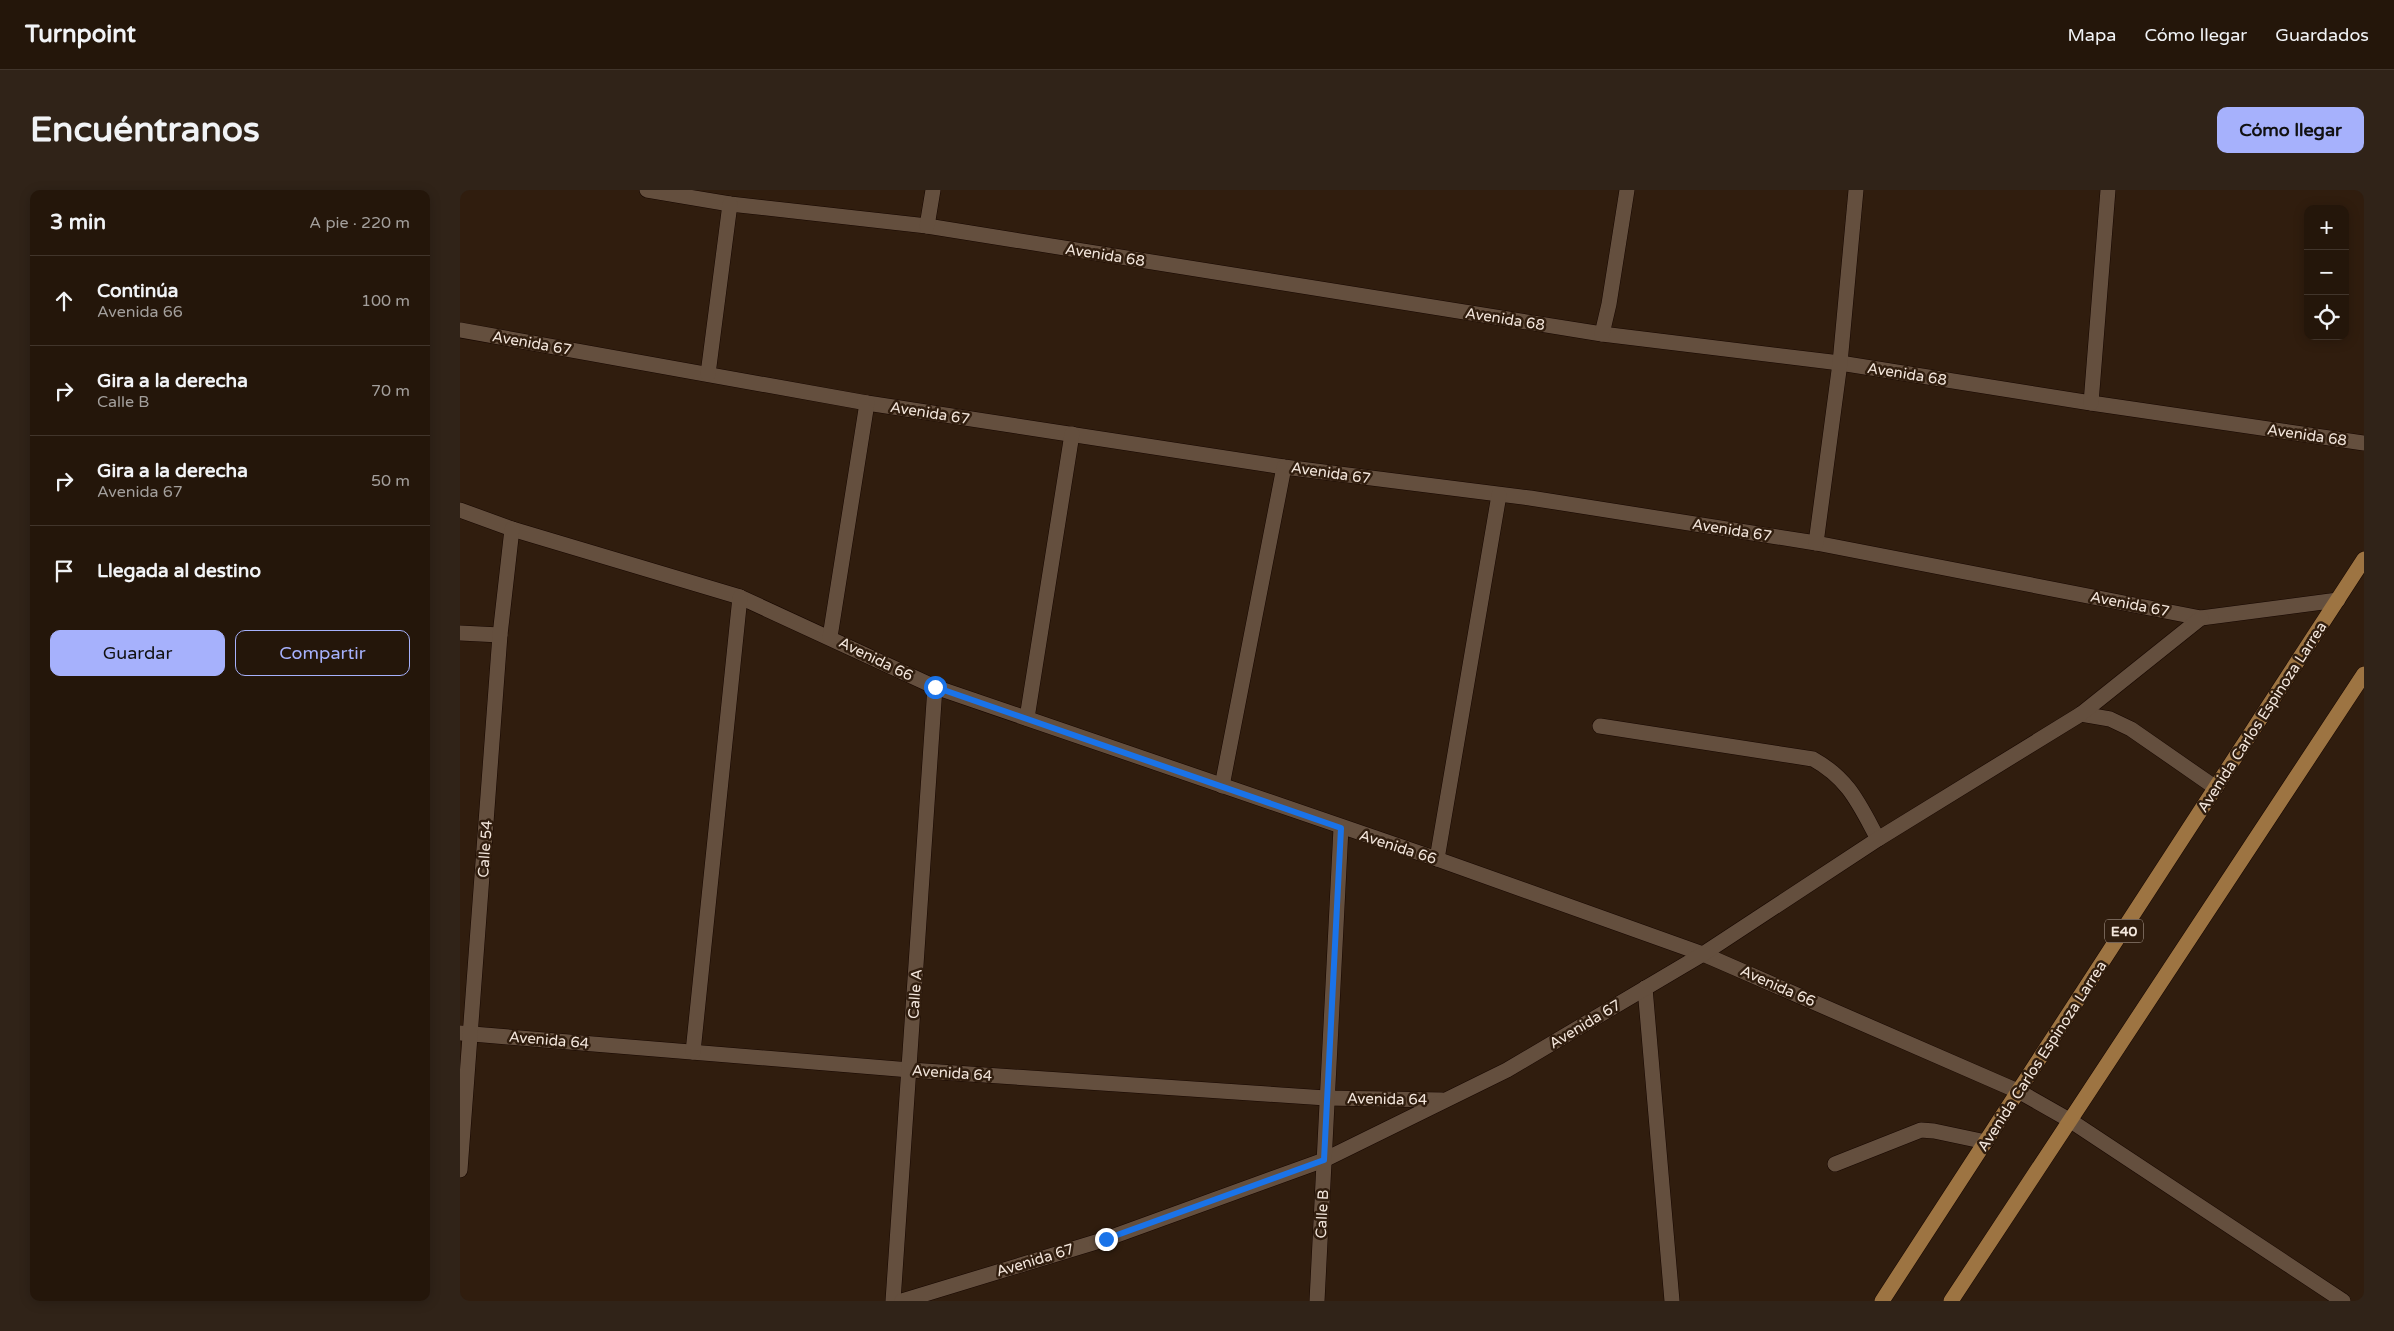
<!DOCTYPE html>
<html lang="es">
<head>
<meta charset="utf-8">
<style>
	body { margin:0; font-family:"Varela Round",sans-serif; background:#302318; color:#f1f3f6 }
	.controls { position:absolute; right:15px; top:15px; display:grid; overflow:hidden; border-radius:10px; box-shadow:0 2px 12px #0003 }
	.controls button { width:45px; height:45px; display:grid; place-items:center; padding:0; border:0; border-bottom:1px solid #41352b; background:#24160a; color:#f1f3f6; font:25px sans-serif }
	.stop { position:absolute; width:15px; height:15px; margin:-11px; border:4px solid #1a73e8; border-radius:50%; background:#fff }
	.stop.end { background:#1a73e8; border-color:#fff; box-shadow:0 1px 5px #0008 }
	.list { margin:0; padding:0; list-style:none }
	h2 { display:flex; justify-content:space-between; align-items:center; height:65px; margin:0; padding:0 20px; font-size:21px }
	h2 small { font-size:16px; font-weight:400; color:#a39f9c }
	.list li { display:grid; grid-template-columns:32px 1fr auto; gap:15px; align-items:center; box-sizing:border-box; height:90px; padding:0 20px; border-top:1px solid #41352b }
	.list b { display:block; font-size:19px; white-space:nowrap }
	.list p { margin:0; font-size:16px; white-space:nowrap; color:#a39f9c }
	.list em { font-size:16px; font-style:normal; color:#a39f9c }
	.actions { display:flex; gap:10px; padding:15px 20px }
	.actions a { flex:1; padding:11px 0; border:1px solid #a6b1fc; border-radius:10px; text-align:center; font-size:18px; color:#a6b1fc }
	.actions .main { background:#a6b1fc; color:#111 }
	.icon { flex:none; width:28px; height:28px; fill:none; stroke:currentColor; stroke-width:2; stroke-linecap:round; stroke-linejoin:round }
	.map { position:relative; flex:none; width:1904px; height:1111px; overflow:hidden; border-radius:10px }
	header { display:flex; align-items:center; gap:30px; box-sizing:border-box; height:70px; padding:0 25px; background:#24160a; border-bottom:1px solid #41352b }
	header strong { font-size:24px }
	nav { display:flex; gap:28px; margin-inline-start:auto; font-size:18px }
	.intro { display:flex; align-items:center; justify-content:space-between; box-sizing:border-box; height:120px; padding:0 30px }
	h1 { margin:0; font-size:35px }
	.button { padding:12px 22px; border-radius:10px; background:#a6b1fc; color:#111; font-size:18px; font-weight:700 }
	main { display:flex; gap:30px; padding:0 30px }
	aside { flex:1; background:#24160a; border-radius:10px; box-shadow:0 2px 12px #0003 }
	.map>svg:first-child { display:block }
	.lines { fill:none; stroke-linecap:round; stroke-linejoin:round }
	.minor-casing { stroke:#170700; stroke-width:16 }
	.major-casing { stroke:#170700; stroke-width:16 }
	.minor { stroke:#644f3e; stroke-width:15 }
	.major { stroke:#9d7442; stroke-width:15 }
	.route { stroke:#1a73e8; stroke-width:6 }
	.labels { text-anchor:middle; stroke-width:5; stroke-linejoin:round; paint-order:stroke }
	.shield { fill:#301d0e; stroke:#b8aa9e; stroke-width:1 }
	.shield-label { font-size:14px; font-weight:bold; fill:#f3e6dc }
	.street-label { font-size:15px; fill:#f3e6dc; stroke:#301d0e }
</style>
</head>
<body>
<header>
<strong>Turnpoint</strong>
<nav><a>Mapa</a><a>Cómo llegar</a><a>Guardados</a></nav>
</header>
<div class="intro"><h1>Encuéntranos</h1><a class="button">Cómo llegar</a></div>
<main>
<aside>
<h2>3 min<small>A pie · 220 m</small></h2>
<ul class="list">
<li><svg class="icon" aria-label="ahead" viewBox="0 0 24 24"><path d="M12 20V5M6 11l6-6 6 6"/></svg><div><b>Continúa</b><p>Avenida 66</p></div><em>100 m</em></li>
<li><svg class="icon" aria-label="right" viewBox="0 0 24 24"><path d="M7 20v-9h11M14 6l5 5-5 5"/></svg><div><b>Gira a la derecha</b><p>Calle B</p></div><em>70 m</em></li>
<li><svg class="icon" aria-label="right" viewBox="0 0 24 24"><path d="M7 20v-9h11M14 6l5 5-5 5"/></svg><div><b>Gira a la derecha</b><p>Avenida 67</p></div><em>50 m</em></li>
<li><svg class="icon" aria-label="arrive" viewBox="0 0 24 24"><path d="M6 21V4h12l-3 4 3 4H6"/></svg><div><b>Llegada al destino</b></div></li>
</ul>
<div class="actions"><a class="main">Guardar</a><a>Compartir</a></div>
</aside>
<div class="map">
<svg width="1904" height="1111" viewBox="0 0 1904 1111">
	<rect width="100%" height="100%" fill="#301d0e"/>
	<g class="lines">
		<defs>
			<g id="minor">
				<path d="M187 0 270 14 467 36 1142 144 1380 173 1631 213 1904 253"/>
				<path d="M467 36 473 0"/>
				<path d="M0 140 407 213 824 277 1070 308 1356 353 1741 428 1878 410"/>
				<path d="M1142 144 1149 114 1167 0"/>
				<path d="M248 184 270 14"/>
				<path d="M1631 213 1648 0"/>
				<path d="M0 320 52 339 280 407 475 497 977 669 1243 764 1560 902 1611 931 1883 1111"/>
				<path d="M1356 353 1380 173 1396 0"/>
				<path d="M0 443 40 445"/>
				<path d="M370 447 407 213"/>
				<path d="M1621 524 1650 529 1671 539 1756 598"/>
				<path d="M567 528 612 244"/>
				<path d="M1140 536 1353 569C1389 589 1399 614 1418 649"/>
				<path d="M762 596 824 277"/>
				<path d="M977 669 1039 305"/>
				<path d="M1185 798 1212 1111"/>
				<path d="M0 843 450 880 866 908 982 910"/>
				<path d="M233 862 280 407"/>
				<path d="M1375 974 1461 940 1474 941 1526 952"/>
				<path d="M0 980 40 445 52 339"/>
				<path d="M433 1111 475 497"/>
				<path d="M442 1111 646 1049 864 970 1047 880 1243 764 1418 649 1621 524 1741 428"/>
				<path d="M857 1111 881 638"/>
			</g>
			<g id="major">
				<path d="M1422 1111 1904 369"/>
				<path d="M1491 1111 1904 484"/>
			</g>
		</defs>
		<use href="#minor" class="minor-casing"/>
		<use href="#major" class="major-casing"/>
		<use href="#minor" class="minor"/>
		<use href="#major" class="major"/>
	</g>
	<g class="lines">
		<path class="route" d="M475 497 881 638 864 970 646 1049"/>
	</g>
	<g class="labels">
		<rect class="shield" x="1645" y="729.5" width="38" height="23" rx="4"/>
		<g class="shield-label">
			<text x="1664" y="746">E40</text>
		</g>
		<g class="street-label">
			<text transform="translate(645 65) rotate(9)" y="5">Avenida 68</text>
			<text transform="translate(1045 129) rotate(9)" y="5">Avenida 68</text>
			<text transform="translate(72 153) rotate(10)" y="5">Avenida 67</text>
			<text transform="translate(1447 184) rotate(9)" y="5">Avenida 68</text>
			<text transform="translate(470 223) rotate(9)" y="5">Avenida 67</text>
			<text transform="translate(1847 245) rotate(8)" y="5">Avenida 68</text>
			<text transform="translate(871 283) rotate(8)" y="5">Avenida 67</text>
			<text transform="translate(1272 340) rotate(9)" y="5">Avenida 67</text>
			<text transform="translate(1670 414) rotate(11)" y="5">Avenida 67</text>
			<text transform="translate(416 469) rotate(26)" y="5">Avenida 66</text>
			<text transform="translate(1802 527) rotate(-57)" y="5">Avenida Carlos Espinoza Larrea</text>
			<text transform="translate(938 657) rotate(18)" y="5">Avenida 66</text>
			<text transform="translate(25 659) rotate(-86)" y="5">Calle 54</text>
			<text transform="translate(1318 796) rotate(24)" y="5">Avenida 66</text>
			<text transform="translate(455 804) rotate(-86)" y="5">Calle A</text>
			<text transform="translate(1125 834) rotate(-31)" y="5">Avenida 67</text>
			<text transform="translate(89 850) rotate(5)" y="5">Avenida 64</text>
			<text transform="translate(1582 866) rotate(-57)" y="5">Avenida Carlos Espinoza Larrea</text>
			<text transform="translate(492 883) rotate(4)" y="5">Avenida 64</text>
			<text transform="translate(927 909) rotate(1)" y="5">Avenida 64</text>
			<text transform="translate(862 1024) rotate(-87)" y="5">Calle B</text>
			<text transform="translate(575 1070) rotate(-17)" y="5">Avenida 67</text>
		</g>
	</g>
</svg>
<div class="controls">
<button>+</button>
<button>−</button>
<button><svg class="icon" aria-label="locate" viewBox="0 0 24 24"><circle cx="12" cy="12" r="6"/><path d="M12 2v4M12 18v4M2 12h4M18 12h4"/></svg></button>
</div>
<div class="stop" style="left:475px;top:497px"></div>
<div class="stop end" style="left:646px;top:1049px"></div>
</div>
</main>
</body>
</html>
